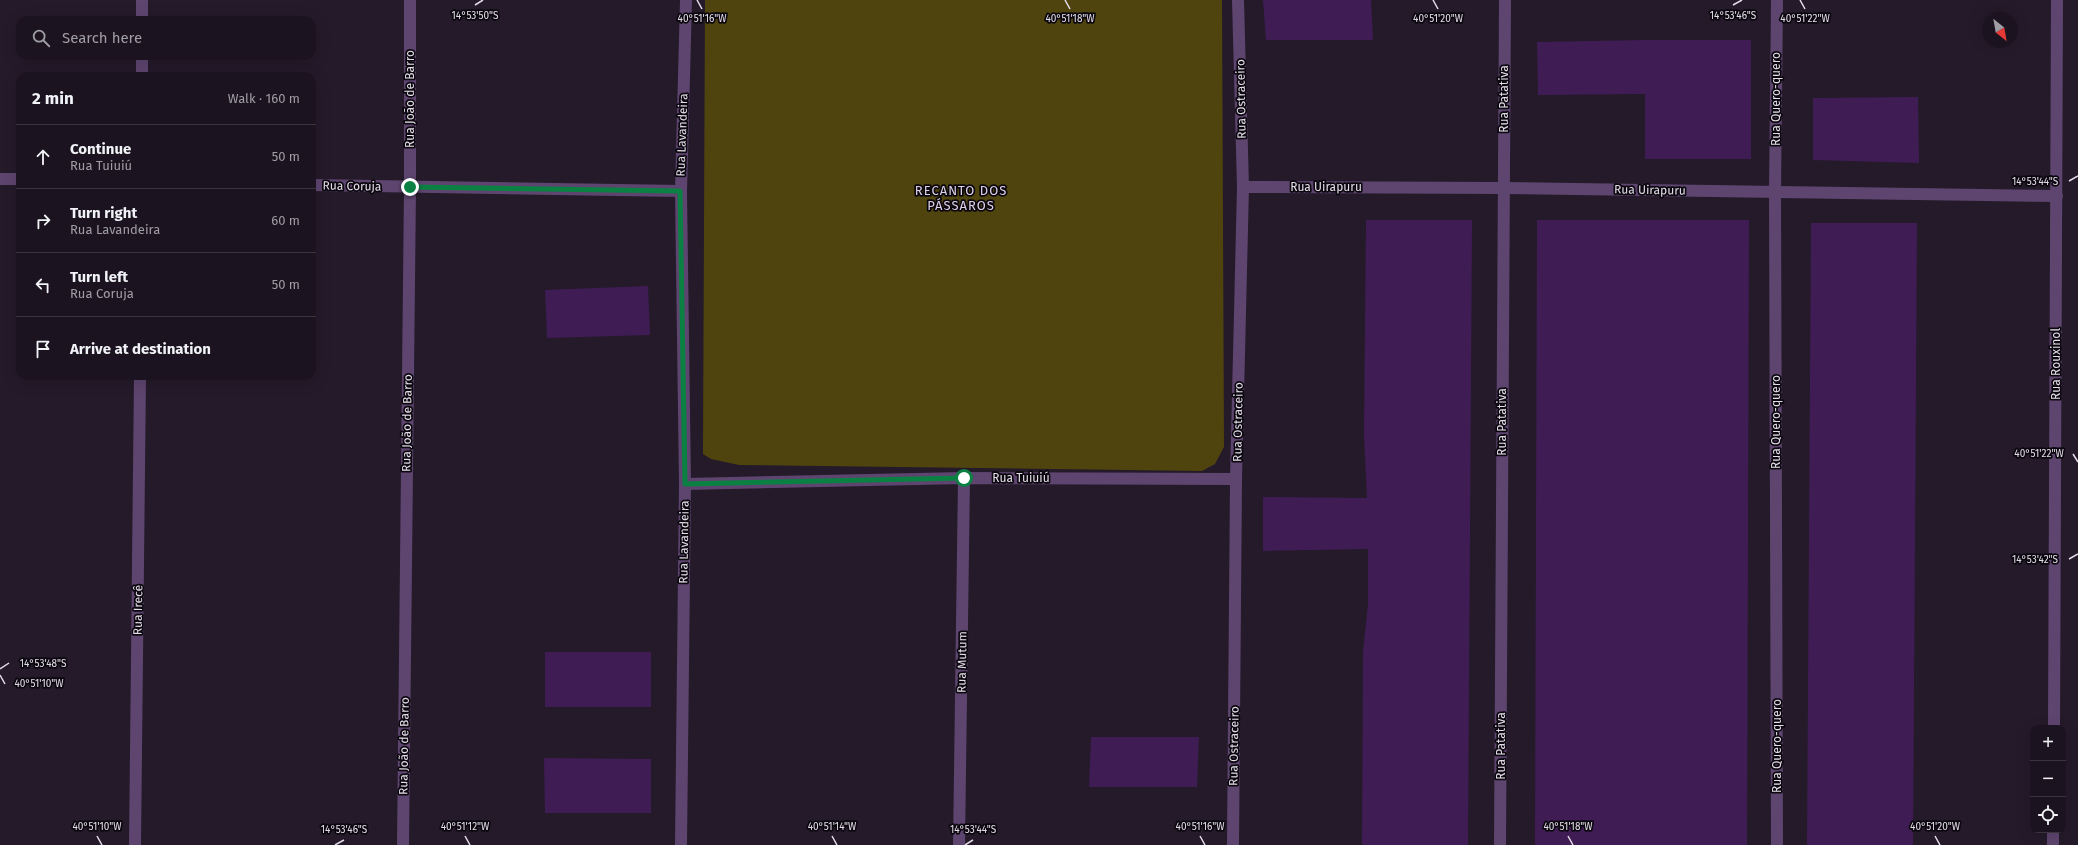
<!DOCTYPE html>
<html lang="en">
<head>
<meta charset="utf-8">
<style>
	body { margin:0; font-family:"Fira Sans",sans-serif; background:#28212d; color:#f1f3f6 }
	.controls { position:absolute; right:12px; bottom:12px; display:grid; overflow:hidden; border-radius:8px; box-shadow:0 4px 16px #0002 }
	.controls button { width:36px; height:36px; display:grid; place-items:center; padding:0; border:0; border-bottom:1px solid #39333e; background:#1b1420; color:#f1f3f6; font:20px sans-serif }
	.compass { position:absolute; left:1982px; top:12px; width:36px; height:36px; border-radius:50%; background:#1b1420; box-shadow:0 4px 16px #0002; rotate:149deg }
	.stop { position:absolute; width:12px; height:12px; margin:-9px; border:3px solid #0b8043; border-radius:50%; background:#fff }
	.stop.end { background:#0b8043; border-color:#fff; box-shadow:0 1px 4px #0008 }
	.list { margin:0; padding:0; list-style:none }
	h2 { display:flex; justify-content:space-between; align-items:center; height:52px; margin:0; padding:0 16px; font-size:17px }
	h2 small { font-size:13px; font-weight:400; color:#a09ea5 }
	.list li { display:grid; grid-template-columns:26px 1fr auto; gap:12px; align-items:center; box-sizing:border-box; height:64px; padding:0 16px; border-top:1px solid #39333e }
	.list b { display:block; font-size:15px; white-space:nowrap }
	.list p { margin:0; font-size:13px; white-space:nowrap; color:#a09ea5 }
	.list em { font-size:13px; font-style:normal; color:#a09ea5 }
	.icon { flex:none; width:22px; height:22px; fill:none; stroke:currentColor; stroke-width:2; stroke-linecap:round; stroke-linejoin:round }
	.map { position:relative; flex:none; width:2078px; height:845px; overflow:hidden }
	.search { position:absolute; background:#1b1420; box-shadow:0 4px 16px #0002; left:16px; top:16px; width:300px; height:44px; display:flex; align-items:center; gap:10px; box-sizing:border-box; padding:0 14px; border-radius:12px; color:#a09ea5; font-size:15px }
	.panel { position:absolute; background:#1b1420; box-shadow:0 4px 16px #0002; left:16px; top:72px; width:300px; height:308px; border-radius:12px }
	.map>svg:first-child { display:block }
	.green { fill:#50440e }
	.building { fill:#401c55 }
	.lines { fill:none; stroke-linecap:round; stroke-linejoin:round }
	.street { stroke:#5e456f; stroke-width:12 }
	.route { stroke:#0b8043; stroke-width:5 }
	.ticks { fill:none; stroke:#e4dde9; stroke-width:1.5 }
	.labels { text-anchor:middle; stroke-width:3.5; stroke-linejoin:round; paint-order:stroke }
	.street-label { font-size:12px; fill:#e4dde9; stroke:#0b070e }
	.neighbourhood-label { font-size:13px; letter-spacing:1px; fill:#ded1e8; stroke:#0b070e }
	.ticks-label { font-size:10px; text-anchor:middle; fill:#e4dde9; stroke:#0b070e; stroke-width:3.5; stroke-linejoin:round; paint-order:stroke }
</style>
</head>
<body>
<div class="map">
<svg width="2078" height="845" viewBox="0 0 2078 845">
	<rect width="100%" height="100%" fill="#241a2a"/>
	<path class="green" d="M705 0H1222L1224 447 1215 464 1202 471 739 465 711 459 703 454Z"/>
	<g class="building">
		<path d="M1263 0H1371L1373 40H1266Z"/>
		<path d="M1645 40H1751V159H1645V94L1538 95 1537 42Z"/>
		<path d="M1918 97 1919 163 1813 160V98Z"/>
		<path d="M1366 220H1472L1468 845H1362L1363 652 1368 604V549L1263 551V497L1367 498 1364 436Z"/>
		<path d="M1537 220H1749L1747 845H1535Z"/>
		<path d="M1811 223H1917L1913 845H1807Z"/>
		<path d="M648 286 650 335 547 338 545 290Z"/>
		<rect x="545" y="652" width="106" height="55"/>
		<path d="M1091 737H1199L1197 787H1089Z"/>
		<path d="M544 758 651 759V813H545Z"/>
	</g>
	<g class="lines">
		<g class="street">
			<path d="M142 0V20"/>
			<path d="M1777 0 1775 192 1777 845"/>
			<path d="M142 56V76"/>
			<path d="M0 179H20"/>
			<path d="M312 185 681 191"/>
			<path d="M1243 187 1503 188 2057 196"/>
			<path d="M685 484 964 478 1236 479"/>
			<path d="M2054 728 2057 0"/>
			<path d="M135 845 140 376"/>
			<path d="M403 845 410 187V0"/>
			<path d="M681 845 685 484 681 191 686 0"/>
			<path d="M959 845 964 478"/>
			<path d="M1233 845 1236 479 1243 187 1238 0"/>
			<path d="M1500 845 1505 0"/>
			<path d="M2053 845V830"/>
		</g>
	</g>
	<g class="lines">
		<path class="route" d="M410 187 680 191 685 484 964 478"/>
	</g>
	<path class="ticks" d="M697 0 702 9M1065 0 1070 9M1433 0 1438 9M1800 0 1805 9M475 5 483 0M1733 5 1742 0M2069 181 2078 176M2073 454 2078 462M2069 559 2078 554M0 669 9 663M0 675 5 684M97 836 102 845M465 836 470 845M832 836 837 845M1200 836 1205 845M1568 836 1573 845M1935 836 1940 845M335 845 344 840M965 845 973 840"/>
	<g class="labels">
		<g class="street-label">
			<text transform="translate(410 99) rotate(-90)" y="4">Rua João de Barro</text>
			<text transform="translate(1241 99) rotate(-91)" y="4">Rua Ostraceiro</text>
			<text transform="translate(1504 99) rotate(-90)" y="4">Rua Patativa</text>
			<text transform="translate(1776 99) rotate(-90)" y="4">Rua Quero-quero</text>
			<text transform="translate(682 135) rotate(-88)" y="4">Rua Lavandeira</text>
			<text transform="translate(352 186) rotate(1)" y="4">Rua Coruja</text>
			<text x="1326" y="191">Rua Uirapuru</text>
			<text transform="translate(1650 190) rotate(1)" y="4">Rua Uirapuru</text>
			<text transform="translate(2056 364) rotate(-90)" y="4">Rua Rouxinol</text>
			<text transform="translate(1238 422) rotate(-89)" y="4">Rua Ostraceiro</text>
			<text transform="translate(1502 422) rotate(-90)" y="4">Rua Patativa</text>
			<text transform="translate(1776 422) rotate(-90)" y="4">Rua Quero-quero</text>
			<text transform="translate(407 423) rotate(-89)" y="4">Rua João de Barro</text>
			<text x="1021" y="482">Rua Tuiuiú</text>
			<text transform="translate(684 542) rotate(-89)" y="4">Rua Lavandeira</text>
			<text transform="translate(138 610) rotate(-89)" y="4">Rua Irecê</text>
			<text transform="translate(962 662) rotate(-89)" y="4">Rua Mutum</text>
			<text transform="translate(404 746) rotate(-89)" y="4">Rua João de Barro</text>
			<text transform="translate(1234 746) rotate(-89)" y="4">Rua Ostraceiro</text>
			<text transform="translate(1501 746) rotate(-90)" y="4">Rua Patativa</text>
			<text transform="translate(1777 746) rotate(-90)" y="4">Rua Quero-quero</text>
		</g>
		<g class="neighbourhood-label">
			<text x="961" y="195">RECANTO DOS<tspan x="961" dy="15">PÁSSAROS</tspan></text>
		</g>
	</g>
	<g class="ticks-label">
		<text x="475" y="19">14°53'50"S</text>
		<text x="1733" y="19">14°53'46"S</text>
		<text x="702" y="22">40°51'16"W</text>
		<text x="1070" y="22">40°51'18"W</text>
		<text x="1438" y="22">40°51'20"W</text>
		<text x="1805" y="22">40°51'22"W</text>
		<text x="2035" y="185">14°53'44"S</text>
		<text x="2039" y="457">40°51'22"W</text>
		<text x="2035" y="563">14°53'42"S</text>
		<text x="43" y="667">14°53'48"S</text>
		<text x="39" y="687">40°51'10"W</text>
		<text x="97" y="830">40°51'10"W</text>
		<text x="465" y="830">40°51'12"W</text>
		<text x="832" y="830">40°51'14"W</text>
		<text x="1200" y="830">40°51'16"W</text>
		<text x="1568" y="830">40°51'18"W</text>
		<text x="1935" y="830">40°51'20"W</text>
		<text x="344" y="833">14°53'46"S</text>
		<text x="973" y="833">14°53'44"S</text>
	</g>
</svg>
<div class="controls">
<button>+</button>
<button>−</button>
<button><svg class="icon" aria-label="locate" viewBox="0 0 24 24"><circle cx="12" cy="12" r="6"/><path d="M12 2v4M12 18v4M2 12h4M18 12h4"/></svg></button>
</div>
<svg class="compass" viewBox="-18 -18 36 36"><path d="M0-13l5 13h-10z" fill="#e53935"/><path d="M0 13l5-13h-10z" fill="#a09ea5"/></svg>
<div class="stop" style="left:964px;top:478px"></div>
<div class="stop end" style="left:410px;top:187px"></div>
<div class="search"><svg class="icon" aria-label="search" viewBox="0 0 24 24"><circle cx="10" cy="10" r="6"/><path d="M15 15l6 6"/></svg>Search here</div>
<section class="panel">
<h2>2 min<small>Walk · 160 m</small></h2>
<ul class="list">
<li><svg class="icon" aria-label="ahead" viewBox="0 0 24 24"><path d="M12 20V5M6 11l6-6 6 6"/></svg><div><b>Continue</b><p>Rua Tuiuiú</p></div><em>50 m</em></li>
<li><svg class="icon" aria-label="right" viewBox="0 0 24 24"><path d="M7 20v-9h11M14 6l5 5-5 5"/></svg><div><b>Turn right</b><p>Rua Lavandeira</p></div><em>60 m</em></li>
<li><svg class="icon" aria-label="left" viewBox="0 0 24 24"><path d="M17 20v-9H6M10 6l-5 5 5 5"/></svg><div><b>Turn left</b><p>Rua Coruja</p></div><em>50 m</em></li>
<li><svg class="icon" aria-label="arrive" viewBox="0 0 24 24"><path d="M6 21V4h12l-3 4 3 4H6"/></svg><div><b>Arrive at destination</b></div></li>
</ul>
</section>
</div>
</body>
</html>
